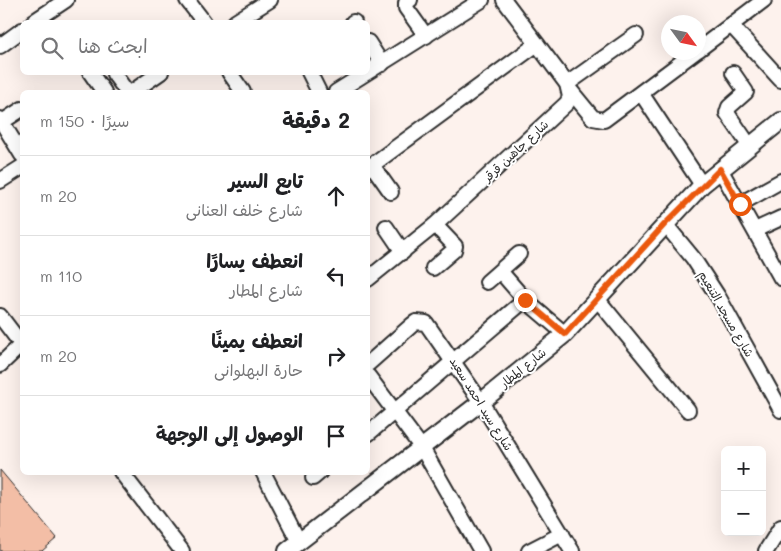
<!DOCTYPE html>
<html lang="ar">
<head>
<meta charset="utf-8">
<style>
	body { margin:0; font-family:Mali,"Playpen Sans Arabic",sans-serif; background:#f6f6f6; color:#202124; direction:rtl }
	.controls { position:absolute; right:15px; bottom:15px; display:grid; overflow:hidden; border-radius:8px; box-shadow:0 5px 20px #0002 }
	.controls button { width:45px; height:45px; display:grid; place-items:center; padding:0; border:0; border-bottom:1px solid #e0e0e0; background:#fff; color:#202124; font:25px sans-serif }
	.compass { position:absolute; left:661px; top:15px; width:45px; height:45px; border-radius:50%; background:#fff; box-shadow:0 5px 20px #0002; rotate:123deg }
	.stop { position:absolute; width:15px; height:15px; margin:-11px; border:4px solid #ea580c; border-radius:50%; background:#fff }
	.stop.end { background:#ea580c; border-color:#fff; box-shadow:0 1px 5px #0008 }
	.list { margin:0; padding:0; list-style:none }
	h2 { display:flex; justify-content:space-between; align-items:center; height:65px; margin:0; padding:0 20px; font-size:21px }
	h2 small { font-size:16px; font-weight:400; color:#757577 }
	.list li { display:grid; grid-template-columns:32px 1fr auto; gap:15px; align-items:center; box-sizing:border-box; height:80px; padding:0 20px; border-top:1px solid #e0e0e0 }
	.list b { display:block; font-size:19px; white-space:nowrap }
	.list p { margin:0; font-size:16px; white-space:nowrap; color:#757577 }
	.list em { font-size:16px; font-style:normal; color:#757577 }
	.icon { flex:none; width:28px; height:28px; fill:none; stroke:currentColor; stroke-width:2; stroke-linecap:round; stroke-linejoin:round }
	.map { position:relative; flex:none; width:781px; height:551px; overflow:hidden; direction:ltr }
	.search { position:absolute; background:#fff; box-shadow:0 5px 20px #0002; left:20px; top:20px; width:350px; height:55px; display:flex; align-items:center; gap:12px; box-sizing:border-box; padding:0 18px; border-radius:8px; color:#757577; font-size:19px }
	.panel { position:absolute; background:#fff; box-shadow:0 5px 20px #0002; left:20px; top:90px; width:350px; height:385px; border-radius:8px; direction:rtl }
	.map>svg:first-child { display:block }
	.building { fill:#f3bea6; stroke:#2b2b2b }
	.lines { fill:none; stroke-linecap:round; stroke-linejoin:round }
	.minor-casing { stroke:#2b2b2b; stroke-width:18 }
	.tertiary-casing { stroke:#2b2b2b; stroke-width:20 }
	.minor { stroke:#fff; stroke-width:14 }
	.tertiary { stroke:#fff; stroke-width:16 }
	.route { stroke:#ea580c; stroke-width:6 }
	.labels { text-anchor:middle; stroke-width:4; stroke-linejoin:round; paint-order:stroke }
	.street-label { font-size:12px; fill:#2b2b2b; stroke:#fff }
</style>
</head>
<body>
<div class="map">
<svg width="781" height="551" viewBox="0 0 781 551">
	<rect width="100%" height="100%" fill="#fdf2ed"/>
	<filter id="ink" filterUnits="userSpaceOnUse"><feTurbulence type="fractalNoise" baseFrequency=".02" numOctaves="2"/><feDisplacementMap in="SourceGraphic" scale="10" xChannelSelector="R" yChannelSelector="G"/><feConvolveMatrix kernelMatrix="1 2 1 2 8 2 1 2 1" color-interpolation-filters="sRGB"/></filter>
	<g filter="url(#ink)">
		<path class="building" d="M0 470 57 538 42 551H0Z"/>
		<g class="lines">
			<defs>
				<g id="minor">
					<path d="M187 0 204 22"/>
					<path d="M410 0 406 3V8L426 36"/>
					<path d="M33 22 66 0"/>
					<path d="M235 22 270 0"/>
					<path d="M353 22H354"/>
					<path d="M731 25 781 80"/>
					<path d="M368 42 382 64"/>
					<path d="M0 46 22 30"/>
					<path d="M698 50 764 0"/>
					<path d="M90 72 104 92"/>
					<path d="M229 72 243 92"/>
					<path d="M309 72 319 92"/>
					<path d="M733 73 746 92 729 107 727 113 749 145"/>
					<path d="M114 74 127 92"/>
					<path d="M567 84 636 35"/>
					<path d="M570 90 593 118 604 120 695 52"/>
					<path d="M132 92 161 72"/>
					<path d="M336 92 482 0"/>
					<path d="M641 93 702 185"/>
					<path d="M0 119 22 155"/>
					<path d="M2 122 22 109"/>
					<path d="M372 165 391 192"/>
					<path d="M368 168 537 44"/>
					<path d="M720 169 781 278"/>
					<path d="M0 181 22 167"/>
					<path d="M740 204 781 181"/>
					<path d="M665 224 693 258 719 298 781 410"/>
					<path d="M386 227 403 252"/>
					<path d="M755 230 781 218"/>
					<path d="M433 268 454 250 455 246 435 225"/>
					<path d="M500 271 525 300 565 334"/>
					<path d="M368 279 435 225 567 103 570 97 567 84 504 0"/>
					<path d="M487 282 519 254"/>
					<path d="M598 300 688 410"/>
					<path d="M0 316 22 345"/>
					<path d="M368 364 412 325 416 322 426 323 481 402 572 551"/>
					<path d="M0 365 22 344"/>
					<path d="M368 376 422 448 481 551"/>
					<path d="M368 434 525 300"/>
					<path d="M121 472 182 551"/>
					<path d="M263 472 299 542"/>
					<path d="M313 478 320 472"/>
					<path d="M529 551 562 534"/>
					<path d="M766 551 781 527"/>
				</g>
				<path id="tertiary" d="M287 551 481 402 565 334 702 185 781 121"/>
			</defs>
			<use href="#minor" class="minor-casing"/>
			<use href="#tertiary" class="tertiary-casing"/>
			<use href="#minor" class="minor"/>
			<use href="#tertiary" class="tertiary"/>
		</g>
	</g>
	<g class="lines" filter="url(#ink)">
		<path class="route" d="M525 300 565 334 665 224 720 169 740 204"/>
	</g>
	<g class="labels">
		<g class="street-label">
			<text transform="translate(516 151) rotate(-43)" y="4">شارع جاهين قرقر</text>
			<text transform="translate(726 314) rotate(60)" y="4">شارع مسجد التنعيم</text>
			<text transform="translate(523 368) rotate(-39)" y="4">شارع المطار</text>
			<text transform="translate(481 404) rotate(58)" y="4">شارع سيد احمد سعيد</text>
		</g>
	</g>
</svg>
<div class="controls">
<button>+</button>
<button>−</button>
</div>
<svg class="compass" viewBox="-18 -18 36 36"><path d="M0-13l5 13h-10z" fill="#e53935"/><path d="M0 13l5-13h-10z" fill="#757577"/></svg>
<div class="stop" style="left:740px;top:204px"></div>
<div class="stop end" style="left:525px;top:300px"></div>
<div class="search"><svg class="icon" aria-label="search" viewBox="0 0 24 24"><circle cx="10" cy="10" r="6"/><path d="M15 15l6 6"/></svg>ابحث هنا</div>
<section class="panel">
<h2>2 دقيقة<small>سيرًا · 150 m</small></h2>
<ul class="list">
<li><svg class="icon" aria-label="ahead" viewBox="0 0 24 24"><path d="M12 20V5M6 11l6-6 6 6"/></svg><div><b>تابع السير</b><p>شارع خلف العنانى</p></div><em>20 m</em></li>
<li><svg class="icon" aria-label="left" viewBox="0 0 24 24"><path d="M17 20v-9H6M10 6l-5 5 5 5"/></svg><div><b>انعطف يسارًا</b><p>شارع المطار</p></div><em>110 m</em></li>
<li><svg class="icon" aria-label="right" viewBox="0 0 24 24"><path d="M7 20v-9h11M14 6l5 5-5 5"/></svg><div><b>انعطف يمينًا</b><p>حارة البهلوانى</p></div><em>20 m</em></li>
<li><svg class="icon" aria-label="arrive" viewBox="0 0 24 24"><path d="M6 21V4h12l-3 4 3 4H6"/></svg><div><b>الوصول إلى الوجهة</b></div></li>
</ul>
</section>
</div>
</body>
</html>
